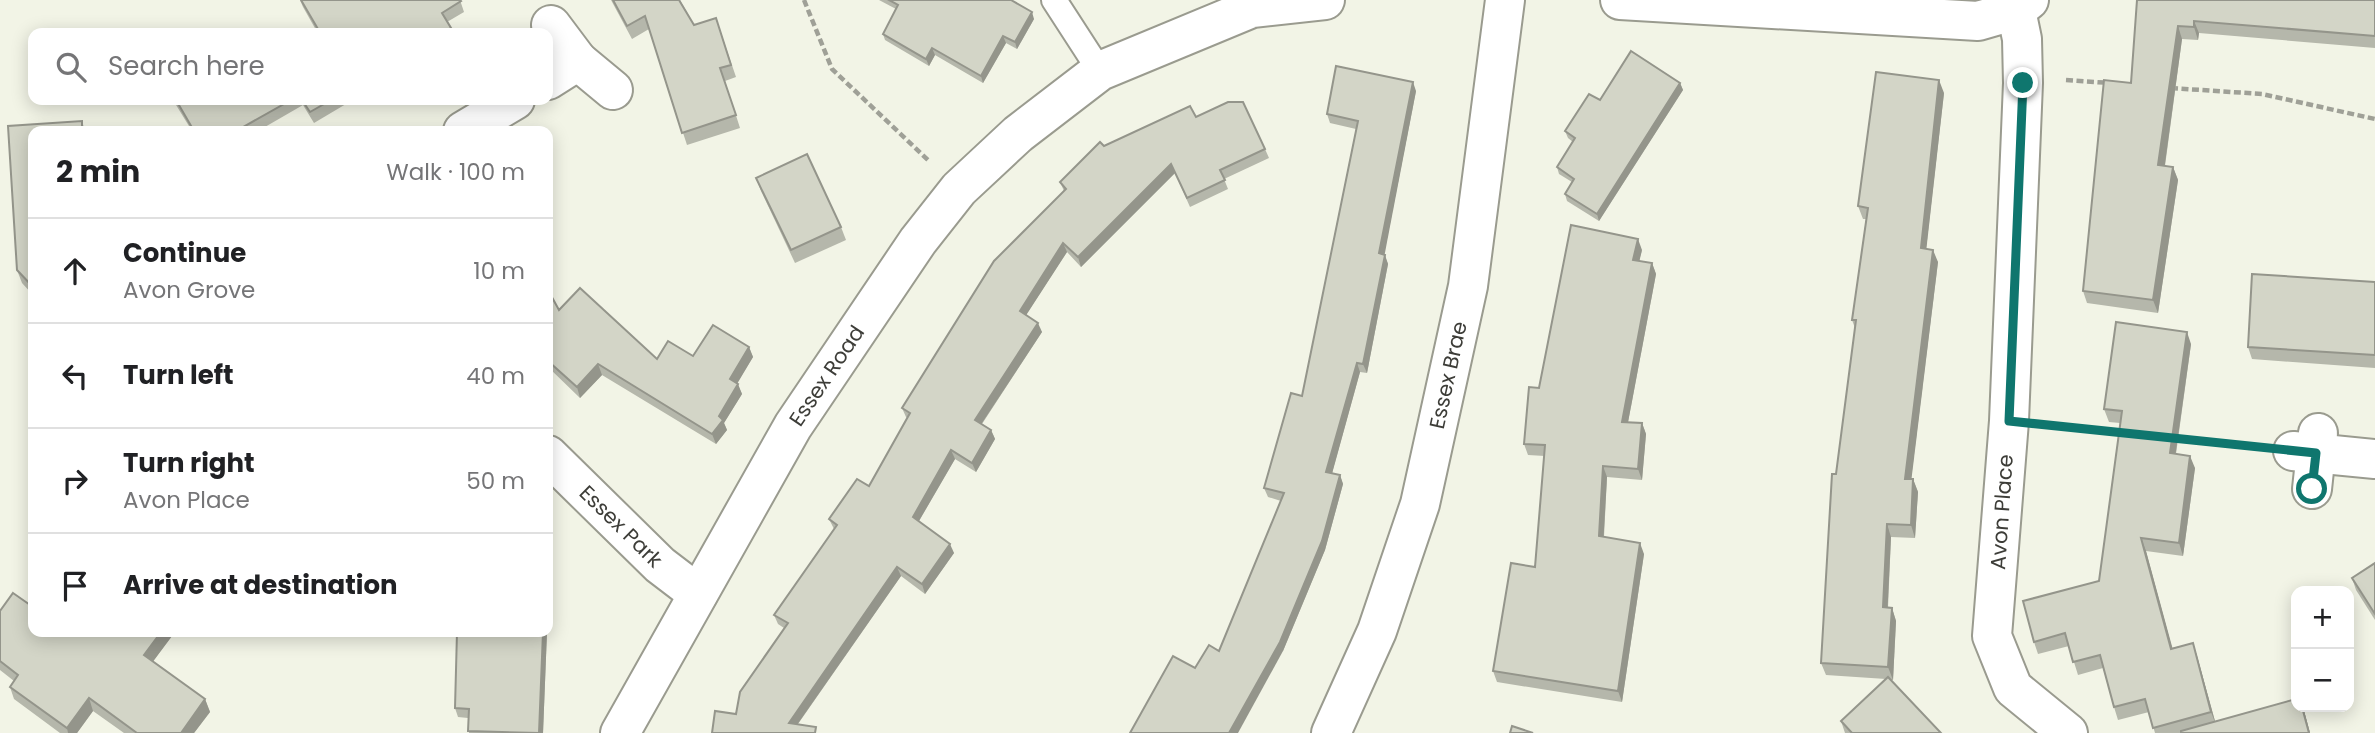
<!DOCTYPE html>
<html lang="en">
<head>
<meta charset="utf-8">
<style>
	body { margin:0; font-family:Poppins,sans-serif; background:#f6f6f6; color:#202124 }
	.controls { position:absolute; right:21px; bottom:21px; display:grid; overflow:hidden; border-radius:14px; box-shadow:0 4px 18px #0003 }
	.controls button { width:63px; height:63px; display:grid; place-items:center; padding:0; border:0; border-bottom:2px solid #e0e0e0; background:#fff; color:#202124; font:35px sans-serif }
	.stop { position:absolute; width:21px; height:21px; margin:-16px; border:5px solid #0f766e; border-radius:50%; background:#fff }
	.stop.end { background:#0f766e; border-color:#fff; box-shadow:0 2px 7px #0008 }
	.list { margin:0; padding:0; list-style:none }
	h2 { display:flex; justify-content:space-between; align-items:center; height:91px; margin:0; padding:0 28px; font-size:30px }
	h2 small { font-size:23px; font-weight:400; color:#757577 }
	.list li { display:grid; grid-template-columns:46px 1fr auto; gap:21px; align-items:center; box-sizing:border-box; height:105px; padding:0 28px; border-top:2px solid #e0e0e0 }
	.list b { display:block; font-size:26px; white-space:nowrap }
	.list p { margin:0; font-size:23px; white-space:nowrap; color:#757577 }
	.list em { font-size:23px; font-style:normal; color:#757577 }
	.icon { flex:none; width:38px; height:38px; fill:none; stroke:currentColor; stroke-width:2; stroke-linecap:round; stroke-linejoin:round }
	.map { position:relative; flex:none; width:2375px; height:733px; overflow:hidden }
	.search { position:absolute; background:#fff; box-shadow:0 4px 18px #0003; left:28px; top:28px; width:525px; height:77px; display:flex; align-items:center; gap:18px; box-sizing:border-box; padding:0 24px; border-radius:14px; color:#757577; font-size:26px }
	.panel { position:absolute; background:#fff; box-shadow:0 4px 18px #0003; left:28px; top:126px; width:525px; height:511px; border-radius:14px }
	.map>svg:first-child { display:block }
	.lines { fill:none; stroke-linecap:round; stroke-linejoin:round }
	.lane-casing { stroke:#9a9b8f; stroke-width:28 }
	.street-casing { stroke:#9a9b8f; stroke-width:42 }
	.path { stroke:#9fa097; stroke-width:4.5; stroke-dasharray:7 3.5; stroke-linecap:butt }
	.lane { stroke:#fff; stroke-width:24 }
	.street { stroke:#fff; stroke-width:38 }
	.wall { fill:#b5b7ab }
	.shaded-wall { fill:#94958b }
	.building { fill:#d3d5c7; stroke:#94958b; stroke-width:2 }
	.route { stroke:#0f766e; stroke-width:9 }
	.labels { text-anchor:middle; stroke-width:6; stroke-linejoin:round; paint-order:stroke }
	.street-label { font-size:21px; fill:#3d3d38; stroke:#fff }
</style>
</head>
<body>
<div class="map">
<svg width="2375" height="733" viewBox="0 0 2375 733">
	<rect width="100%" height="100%" fill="#f2f4e6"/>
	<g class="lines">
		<defs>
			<path id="lane" d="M1054 0 1100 71"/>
			<g id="street">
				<path d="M1620 0 1978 21 2016 10 2029 0"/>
				<path d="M2016 10 2022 39 2023 83 2009 421 1992 636 2013 688 2068 733"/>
				<path d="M578 61 613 90"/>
				<path d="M548 80 578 61 551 25"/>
				<path d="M463 131 515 100"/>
				<path d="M2293 451 2375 459"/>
				<path id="s1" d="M548 455 660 565 698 594"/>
				<path d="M2312 489 2318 433"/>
				<path id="s2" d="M620 733 793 426 918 241 959 189 1018 134 1100 71 1252 8 1325 0"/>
				<path id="s3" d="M1331 733 1377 631 1420 504 1468 286 1505 0"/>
			</g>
		</defs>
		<use href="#lane" class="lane-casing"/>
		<use href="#street" class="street-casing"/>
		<g class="path">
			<path d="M804 0 832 69 928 160"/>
			<path d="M2066 80 2110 83"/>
			<path d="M2171 88 2262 94 2375 119"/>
			<path d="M2053 426 2121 433"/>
			<path d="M2172 438 2250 446"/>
		</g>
		<use href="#lane" class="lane"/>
		<use href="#street" class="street"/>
	</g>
	<g class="wall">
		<path d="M300 0H460L464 12 447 22 452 33H310L316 30 303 7Z"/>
		<path d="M611 0H680L694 25 716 18 736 77 725 81 740 128 687 145 649 29 632 39Z"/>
		<path d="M879 0H1011L1034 19 1017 49 1006 43 983 83 935 55 929 66 885 40 883 34 896 9Z"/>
		<path d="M2137 0H2375V48L2199 33 2198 40 2182 39 2165 166 2173 167 2178 180 2158 313 2087 303 2083 291 2131 83Z"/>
		<path d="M1680 83 1683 90 1599 221 1567 201 1565 194 1572 182 1559 174 1557 167 1573 142 1568 138 1565 131 1600 100Z"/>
		<path d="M1416 91 1384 254 1388 264 1367 373 1360 372 1332 473 1340 475 1343 484 1325 550 1283 651 1195 668 1219 651 1281 501 1268 497 1264 488 1302 396 1356 129 1330 123 1327 114Z"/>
		<path d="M1944 93 1926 249 1938 262 1911 479H1913L1918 492 1915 538 1891 537 1888 608H1892L1896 621 1893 680H1891L1941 733H1845L1841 721 1886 679 1826 675 1821 663 1836 474 1855 328 1852 320 1866 219H1863L1858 206Z"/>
		<path d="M173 100H344L346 104 314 123 303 105 258 131H192Z"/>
		<path d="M1196 117 1265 149 1269 158 1224 179 1228 189 1190 207 1175 173 1081 267 1067 252 1026 315 1042 332 982 424 991 430 995 439 976 472 955 459 919 521 954 553 925 594 901 576 798 724 736 714 784 628 778 624 774 615 834 529 829 519 869 486 907 418 906 417 902 408 1064 191 1060 182 1104 146Z"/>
		<path d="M82 121 85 131H33V295L22 283 17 270 8 126Z"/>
		<path d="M756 178 841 227 846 240 795 263 761 191Z"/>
		<path d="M1642 250 1639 261 1652 263 1656 274 1628 422 1642 423 1646 434 1642 480 1607 477 1604 537 1644 554 1622 702 1497 682 1493 671 1535 567 1545 456 1528 455 1524 444 1539 388Z"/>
		<path d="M2375 282V368L2252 359 2248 347Z"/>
		<path d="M548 290 559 310 657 359 693 356 749 347 753 357 737 383 742 394 724 423 727 430 716 444 602 375 580 398 548 367Z"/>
		<path d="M2191 344 2176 454 2195 468 2183 556 2146 551 2172 648 2193 643 2197 656 2215 721 2296 707H2303L2310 733H2155L2149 712 2118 720 2114 707 2103 668 2078 675 2069 646 2038 654 2034 642 2099 581 2120 423 2109 422 2104 409Z"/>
		<path d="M2375 563V620L2356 590 2352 578Z"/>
		<path d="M0 611 70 634 172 636 153 661 205 699 210 712 194 733H124L93 711 77 733H60L14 699 10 687 14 681 0 670Z"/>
		<path d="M457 632H547L543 733H469L468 718 458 717 455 708Z"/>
	</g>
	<g class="shaded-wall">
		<path d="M1032 12 1034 19 1017 49 1015 42Z"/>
		<path d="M2194 21 2199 33 2198 40 2194 27Z"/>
		<path d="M2178 26 2182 39 2163 178 2158 165Z"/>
		<path d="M1003 36 1006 43 983 83 981 76Z"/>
		<path d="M932 48 935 55 929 66 926 59Z"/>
		<path d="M1939 80 1944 93 1925 261 1921 248Z"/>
		<path d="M1413 82 1416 91 1383 263 1379 253Z"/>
		<path d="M1680 83 1683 90 1599 221 1597 214Z"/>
		<path d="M1171 164 1175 173 1081 267 1078 257Z"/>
		<path d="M2173 167 2178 180 2158 313 2153 300Z"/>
		<path d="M1638 239 1642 250 1637 271 1633 260Z"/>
		<path d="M1063 243 1067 252 1023 320 1020 311Z"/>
		<path d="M1933 250 1938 262 1910 491 1905 479Z"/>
		<path d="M1385 255 1388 264 1367 373 1363 364Z"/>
		<path d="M1652 263 1656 274 1626 433 1622 422Z"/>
		<path d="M1038 323 1042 332 978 429 975 420Z"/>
		<path d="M2187 332 2191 344 2174 465 2170 453Z"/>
		<path d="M749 347 753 357 734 389 730 379Z"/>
		<path d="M1357 363 1360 372 1330 481 1326 472Z"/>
		<path d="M598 364 602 375 580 398 577 387Z"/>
		<path d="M738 384 742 394 724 423 727 430 716 444 712 434 719 416Z"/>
		<path d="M1642 423 1646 434 1642 480 1638 469Z"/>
		<path d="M991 430 995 439 976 472 972 463Z"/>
		<path d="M951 450 955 459 916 526 913 517Z"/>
		<path d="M2190 456 2195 468 2183 556 2179 543Z"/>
		<path d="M1603 466 1607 477 1603 547 1599 536Z"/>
		<path d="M1340 475 1343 484 1325 550 1283 651 1238 733H1229Z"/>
		<path d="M1913 479 1918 492 1915 538 1911 525Z"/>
		<path d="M1887 524 1891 537 1887 620 1883 607Z"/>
		<path d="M2141 538 2146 551 2176 661 2171 649Z"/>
		<path d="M1640 543 1644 554 1622 702 1618 691Z"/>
		<path d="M950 544 954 553 925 594 922 584Z"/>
		<path d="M897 567 901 576 792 732 789 723Z"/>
		<path d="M1892 608 1896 621 1893 680 1888 667Z"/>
		<path d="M161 632H170L172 636 149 667 144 655Z"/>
		<path d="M543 632H547L543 733H539Z"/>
		<path d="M2193 643 2197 656 2216 725 2211 712Z"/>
		<path d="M89 698 93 711 77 733H68L67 728Z"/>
		<path d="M205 699 210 712 194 733H181Z"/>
		<path d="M2302 707H2303L2310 733H2309Z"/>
	</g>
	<g class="building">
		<path d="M301 0H460L461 1 442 13 451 28 442 33H310L318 29Z"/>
		<path d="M613 0H679L694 25 716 18 731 65 720 68 736 115 682 133 645 16 627 26Z"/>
		<path d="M889 0H1011L1032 12 1015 42 1003 36 981 76 932 48 926 59 883 34 898 5Z"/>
		<path d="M2137 0H2375V36L2194 21V27L2178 26 2158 165 2173 167 2153 300 2083 291 2104 80 2131 83Z"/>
		<path d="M1631 51 1680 83 1597 214 1565 194 1574 179 1557 167 1575 138 1565 131 1589 94 1600 100Z"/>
		<path d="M1336 66 1413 82 1379 253 1385 255 1363 364 1357 363 1326 472 1340 475 1322 541 1280 642 1229 733H1130L1173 656 1195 668 1209 645 1219 651 1284 493 1264 488 1291 393 1302 396 1358 121 1327 114Z"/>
		<path d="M1876 72 1939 80 1921 248 1933 250 1905 479H1913L1911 525 1887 524 1883 607 1892 608 1888 667 1821 663 1832 474H1836L1856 320H1852L1868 208 1858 206Z"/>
		<path d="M176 100H291L236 131H194Z"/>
		<path d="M302 100H331L310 112Z"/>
		<path d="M1228 102H1243L1265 149 1220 170 1225 180 1187 198 1171 164 1078 257 1063 243 1020 311 1038 323 975 420 991 430 972 463 951 450 913 517 950 544 922 584 897 567 789 723 816 727 815 733H712L715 711 736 714 740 692 788 623 774 615 837 525 829 519 857 479 869 486 910 413 902 408 994 261 1066 189 1060 182 1100 142 1104 146 1190 106 1196 117Z"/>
		<path d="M82 121V131H33V287L17 270 8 126Z"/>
		<path d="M807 154 841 227 791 250 756 178Z"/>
		<path d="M1571 225 1638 239 1633 260 1652 263 1622 422 1642 423 1638 469 1603 466 1599 536 1640 543 1618 691 1493 671 1511 563 1535 567 1545 445 1524 444 1529 387 1539 388Z"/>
		<path d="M2252 274 2375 282V355L2248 347Z"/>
		<path d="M580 288 657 359 668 341 693 356 713 325 749 347 730 379 738 384 719 416 723 420 712 434 598 364 577 387 548 361V290L559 310Z"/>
		<path d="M2116 322 2187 332 2170 453 2190 456 2179 543 2141 538 2171 649 2193 643 2211 712 2153 728 2145 699 2114 707 2100 655 2073 662 2065 633 2034 642 2023 601 2099 581 2122 411 2104 409Z"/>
		<path d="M2375 563V614L2352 578Z"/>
		<path d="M13 593 33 607V632H66L70 634 72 632H161L144 655 205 699 181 733H137L89 698 67 728 10 687 18 675 0 661V611Z"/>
		<path d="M457 632H543L539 733 468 731 469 709 455 708Z"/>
		<path d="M1888 677 1941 733H1852L1841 721Z"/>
		<path d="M2296 699V707H2302L2309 733H2181V731Z"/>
		<path d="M1512 726 1533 733H1510Z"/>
	</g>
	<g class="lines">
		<path class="route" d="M2023 83 2009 421 2316 453 2312 489"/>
	</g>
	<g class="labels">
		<g class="street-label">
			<text dy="7" stroke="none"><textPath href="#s3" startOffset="378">Essex Brae</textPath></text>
			<text dy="7" stroke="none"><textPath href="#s2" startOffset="413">Essex Road</textPath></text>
			<text transform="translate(2002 512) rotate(-86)" y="7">Avon Place</text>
			<text dy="7" stroke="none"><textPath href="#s1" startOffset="102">Essex Park</textPath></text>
		</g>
	</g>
</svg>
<div class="controls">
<button>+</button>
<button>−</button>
</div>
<div class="stop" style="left:2312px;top:489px"></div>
<div class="stop end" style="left:2023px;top:83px"></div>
<div class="search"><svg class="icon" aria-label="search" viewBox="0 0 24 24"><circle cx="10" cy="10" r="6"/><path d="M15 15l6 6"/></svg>Search here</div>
<section class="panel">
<h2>2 min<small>Walk · 100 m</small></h2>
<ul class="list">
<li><svg class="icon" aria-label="ahead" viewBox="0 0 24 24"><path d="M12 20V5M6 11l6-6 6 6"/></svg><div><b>Continue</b><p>Avon Grove</p></div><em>10 m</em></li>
<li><svg class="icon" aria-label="left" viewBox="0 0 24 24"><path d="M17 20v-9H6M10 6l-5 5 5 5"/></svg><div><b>Turn left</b></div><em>40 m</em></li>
<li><svg class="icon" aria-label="right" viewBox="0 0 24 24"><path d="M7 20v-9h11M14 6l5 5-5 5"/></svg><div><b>Turn right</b><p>Avon Place</p></div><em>50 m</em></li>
<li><svg class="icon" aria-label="arrive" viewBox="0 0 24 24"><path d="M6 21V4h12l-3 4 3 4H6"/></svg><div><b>Arrive at destination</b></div></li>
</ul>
</section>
</div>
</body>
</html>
